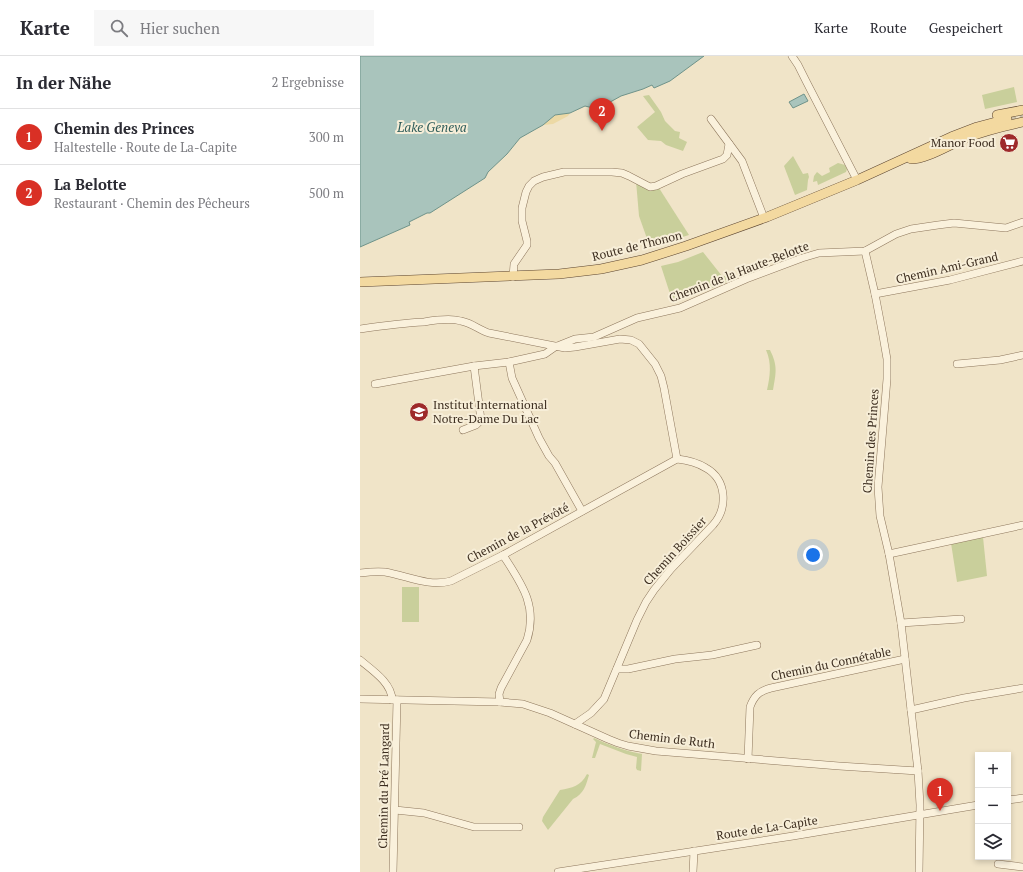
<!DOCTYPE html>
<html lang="de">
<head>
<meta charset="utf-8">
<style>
	body { margin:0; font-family:"PT Serif",serif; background:#f7f7f7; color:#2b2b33 }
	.controls { position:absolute; right:12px; bottom:12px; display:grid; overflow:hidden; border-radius:0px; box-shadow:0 2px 6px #0003 }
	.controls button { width:36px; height:36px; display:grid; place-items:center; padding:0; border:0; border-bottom:1px solid #e1e1e2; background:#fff; color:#2b2b33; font:20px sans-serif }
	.you { position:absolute; left:453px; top:499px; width:14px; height:14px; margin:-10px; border:3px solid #fff; border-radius:50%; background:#1a73e8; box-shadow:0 0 0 6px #1a73e833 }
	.badge { display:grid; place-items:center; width:26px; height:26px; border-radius:50%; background:#d93025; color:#fff; font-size:13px; font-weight:700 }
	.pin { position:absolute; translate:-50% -33px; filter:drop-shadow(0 1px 2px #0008) }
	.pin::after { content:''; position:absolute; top:21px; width:14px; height:12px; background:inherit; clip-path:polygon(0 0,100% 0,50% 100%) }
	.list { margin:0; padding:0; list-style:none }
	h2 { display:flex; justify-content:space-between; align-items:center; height:52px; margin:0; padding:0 16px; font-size:17px }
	h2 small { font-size:13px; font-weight:400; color:#7c7c81 }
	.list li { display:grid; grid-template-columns:26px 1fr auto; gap:12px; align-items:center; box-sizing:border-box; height:56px; padding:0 16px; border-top:1px solid #e1e1e2 }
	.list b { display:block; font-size:15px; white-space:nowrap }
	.list p { margin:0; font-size:13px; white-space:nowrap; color:#7c7c81 }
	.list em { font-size:13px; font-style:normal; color:#7c7c81 }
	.icon { flex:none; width:22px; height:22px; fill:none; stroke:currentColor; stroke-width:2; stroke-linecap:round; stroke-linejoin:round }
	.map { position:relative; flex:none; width:663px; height:816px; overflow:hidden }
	header { display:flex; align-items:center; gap:24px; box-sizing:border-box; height:56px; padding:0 20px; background:#fff; border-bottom:1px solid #e1e1e2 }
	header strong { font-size:19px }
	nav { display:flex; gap:22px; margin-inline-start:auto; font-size:14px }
	.search { width:280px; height:36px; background:#f7f7f7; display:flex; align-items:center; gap:10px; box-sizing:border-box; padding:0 14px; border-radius:0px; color:#7c7c81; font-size:15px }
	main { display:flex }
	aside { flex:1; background:#fff }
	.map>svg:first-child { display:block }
	.green { fill:#c9cf9b }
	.sand { fill:#ecd9a5 }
	.water { fill:#a9c4bc; stroke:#6f938a }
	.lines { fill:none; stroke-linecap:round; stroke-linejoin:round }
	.major-tunnel { stroke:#ccc0a6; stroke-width:9; stroke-dasharray:9 4.5; stroke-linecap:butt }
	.minor-casing { stroke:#8d765c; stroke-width:8 }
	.major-casing { stroke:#5b4430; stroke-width:10 }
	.minor { stroke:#faf1dc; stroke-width:7 }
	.major { stroke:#f3d9a0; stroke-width:9 }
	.labels { text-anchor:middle; stroke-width:4; stroke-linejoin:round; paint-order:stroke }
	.poi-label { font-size:12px; fill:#3d2e20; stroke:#f7eed8; text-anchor:end }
	.street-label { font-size:12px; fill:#3d2e20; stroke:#f7eed8 }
	.water-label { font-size:13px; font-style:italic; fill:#2f5d5a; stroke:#f7eed8 }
</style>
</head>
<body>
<header>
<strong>Karte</strong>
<div class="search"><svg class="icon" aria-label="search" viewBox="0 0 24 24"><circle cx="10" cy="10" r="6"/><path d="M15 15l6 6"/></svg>Hier suchen</div>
<nav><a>Karte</a><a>Route</a><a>Gespeichert</a></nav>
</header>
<main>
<aside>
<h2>In der Nähe<small>2 Ergebnisse</small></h2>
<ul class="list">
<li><span class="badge">1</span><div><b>Chemin des Princes</b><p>Haltestelle · Route de La-Capite</p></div><em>300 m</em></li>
<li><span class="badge">2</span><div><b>La Belotte</b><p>Restaurant · Chemin des Pêcheurs</p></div><em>500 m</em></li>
</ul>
</aside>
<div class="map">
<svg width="663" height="816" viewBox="0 0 663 816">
	<rect width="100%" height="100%" fill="#f0e4c8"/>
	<g class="green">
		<path d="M654 31 657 46 625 53 622 39Z"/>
		<path d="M289 39 301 56 305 65 315 75 320 76 319 82 327 86 323 95 306 89 301 85 288 84 277 71 295 56 283 40Z"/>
		<path d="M433 100 443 118 448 117 449 121 448 124 447 134 435 139 424 110Z"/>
		<path d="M478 107 485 109 487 113 486 116 458 129 457 125 453 126 454 120 457 116 462 120 470 116 469 112Z"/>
		<path d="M276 125 299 132 329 179 290 191 279 160Z"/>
		<path d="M343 196 362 220H371L372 224 313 247 301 210 318 206Z"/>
		<path d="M406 294H410C418 310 416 317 413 334H407C410 321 412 307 406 294Z"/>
		<path d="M623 481 627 520 597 526 591 487Z"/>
		<rect x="42" y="531" width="17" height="35"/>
		<path d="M234 682C249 689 265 695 282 698L281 715 277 714 276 712 277 701 266 698 240 688 235 702H232L236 686 233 683Z"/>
		<path d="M227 718 229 719C226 729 224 738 213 743L188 774 182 765 183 761 200 734C212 732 221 730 227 718Z"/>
	</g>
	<path class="sand" d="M210 57 208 60 193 68 183 69 195 59Z"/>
	<g class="water">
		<path d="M0 0H344L310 25 294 32 292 29 283 33 261 40 234 55 233 52 225 50 210 57 195 59 183 69 160 82 147 98 128 116 125 122 70 157H67L49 166 50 169 0 191Z"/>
		<path d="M444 38 448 45 433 52 429 46Z"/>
	</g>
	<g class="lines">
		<path class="major-tunnel" d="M647 63 663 60"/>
		<defs>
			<g id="minor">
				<path d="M432 0 438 9 446 25 497 124"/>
				<path d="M351 63 382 105 404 162"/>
				<path d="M505 195 515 238 523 280 527 303V323L518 431 520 460 529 498 541 567 558 715 560 749 559 816"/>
				<path d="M153 221 154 208 167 189V185L162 165V152L166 136 169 130 174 125 183 121 204 116H252L262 117 269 120 290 131 296 130 322 118 363 103 367 99 369 88"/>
				<path d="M515 238 590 224 663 205"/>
				<path d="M0 273C21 270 43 267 64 266 76 264 90 262 101 265 112 267 119 274 129 277L205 292 215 291 260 283 271 284 279 288 295 308 301 320 304 332 317 403C327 404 338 407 346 412 367 424 368 452 353 469L311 513 294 534 286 546 277 564 244 643 231 657 215 668"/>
				<path d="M149 306 152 322 179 382 189 400 195 407 222 455"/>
				<path d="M597 308 640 304 663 299"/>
				<path d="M15 328 114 310 149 306 185 298 195 291 215 283 234 281 277 262 320 252 386 223 442 202 459 197 505 195 536 178 551 173 578 169 594 167 646 172 663 166"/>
				<path d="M103 374 116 369 121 364 114 310"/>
				<path d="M529 498 663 469"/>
				<path d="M0 517C8 516 17 515 25 516 48 520 68 531 91 525L143 499 317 403"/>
				<path d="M541 567 601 563"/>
				<path d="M0 604C12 614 32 627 32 644"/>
				<path d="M257 613H268L315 603 352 599 397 589"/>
				<path d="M0 643 140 646 163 648 190 657 248 683 258 687 268 690 296 695 479 710 558 715"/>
				<path d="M140 646 139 638 141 632 167 584C178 549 161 527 143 499"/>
				<path d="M551 654 604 642 663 632"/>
				<path d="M388 703 390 651C394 640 399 635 411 632L545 603"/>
				<path d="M648 744 663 742"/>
				<path d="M35 754 64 757 114 771H159"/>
				<path d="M638 808 663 811"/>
				<path d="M33 816 37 644"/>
				<path d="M198 816 433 780 618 749"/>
				<path d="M333 816 334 795"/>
			</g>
			<g id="major">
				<path d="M637 59 663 54"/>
				<path d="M551 103C567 103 590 88 606 82 624 75 644 70 663 66"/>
				<path d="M0 226 199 218 241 213 282 204 326 190 407 161 497 124 591 81 617 71 647 63"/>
			</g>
		</defs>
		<use href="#minor" class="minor-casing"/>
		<use href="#major" class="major-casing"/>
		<use href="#minor" class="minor"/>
		<use href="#major" class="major"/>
	</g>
	<defs>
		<symbol id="supermarket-disc" viewBox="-11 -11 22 22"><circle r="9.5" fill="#9e2a2b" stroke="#f7eed8"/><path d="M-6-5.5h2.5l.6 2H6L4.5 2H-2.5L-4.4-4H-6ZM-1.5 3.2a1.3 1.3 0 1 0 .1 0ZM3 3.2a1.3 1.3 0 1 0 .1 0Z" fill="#fff"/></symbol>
		<symbol id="school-disc" viewBox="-11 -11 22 22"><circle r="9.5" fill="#9e2a2b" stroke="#f7eed8"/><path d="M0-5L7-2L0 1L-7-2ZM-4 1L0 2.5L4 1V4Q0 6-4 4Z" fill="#fff"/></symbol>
	</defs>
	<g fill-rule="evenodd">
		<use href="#supermarket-disc" x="638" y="76" width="22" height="22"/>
		<use href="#school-disc" x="48" y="345" width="22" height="22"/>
	</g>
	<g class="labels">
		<g class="poi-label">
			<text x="635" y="91">Manor Food</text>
			<text x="73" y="353" text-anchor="start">Institut International<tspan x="73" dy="14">Notre-Dame Du Lac</tspan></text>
		</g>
		<g class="street-label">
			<text transform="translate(277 190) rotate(-14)" y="4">Route de Thonon</text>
			<text transform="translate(587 212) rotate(-13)" y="4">Chemin Ami-Grand</text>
			<text transform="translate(379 216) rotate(-21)" y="4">Chemin de la Haute-Belotte</text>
			<text transform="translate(511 385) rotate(-86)" y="4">Chemin des Princes</text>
			<text transform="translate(158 477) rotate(-28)" y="4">Chemin de la Prévôté</text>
			<text transform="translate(315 495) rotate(-48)" y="4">Chemin Boissier</text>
			<text transform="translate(471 608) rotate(-12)" y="4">Chemin du Connétable</text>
			<text transform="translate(312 683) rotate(7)" y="4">Chemin de Ruth</text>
			<text transform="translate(24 730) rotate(-89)" y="4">Chemin du Pré Langard</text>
			<text transform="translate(407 772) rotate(-9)" y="4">Route de La-Capite</text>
		</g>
		<g class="water-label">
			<text x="72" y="76">Lake Geneva</text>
		</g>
	</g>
</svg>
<div class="controls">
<button>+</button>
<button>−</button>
<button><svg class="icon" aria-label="layers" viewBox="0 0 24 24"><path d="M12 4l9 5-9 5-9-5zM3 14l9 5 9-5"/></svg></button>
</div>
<div class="you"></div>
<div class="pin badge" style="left:580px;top:755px">1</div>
<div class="pin badge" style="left:242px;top:75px">2</div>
</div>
</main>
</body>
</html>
